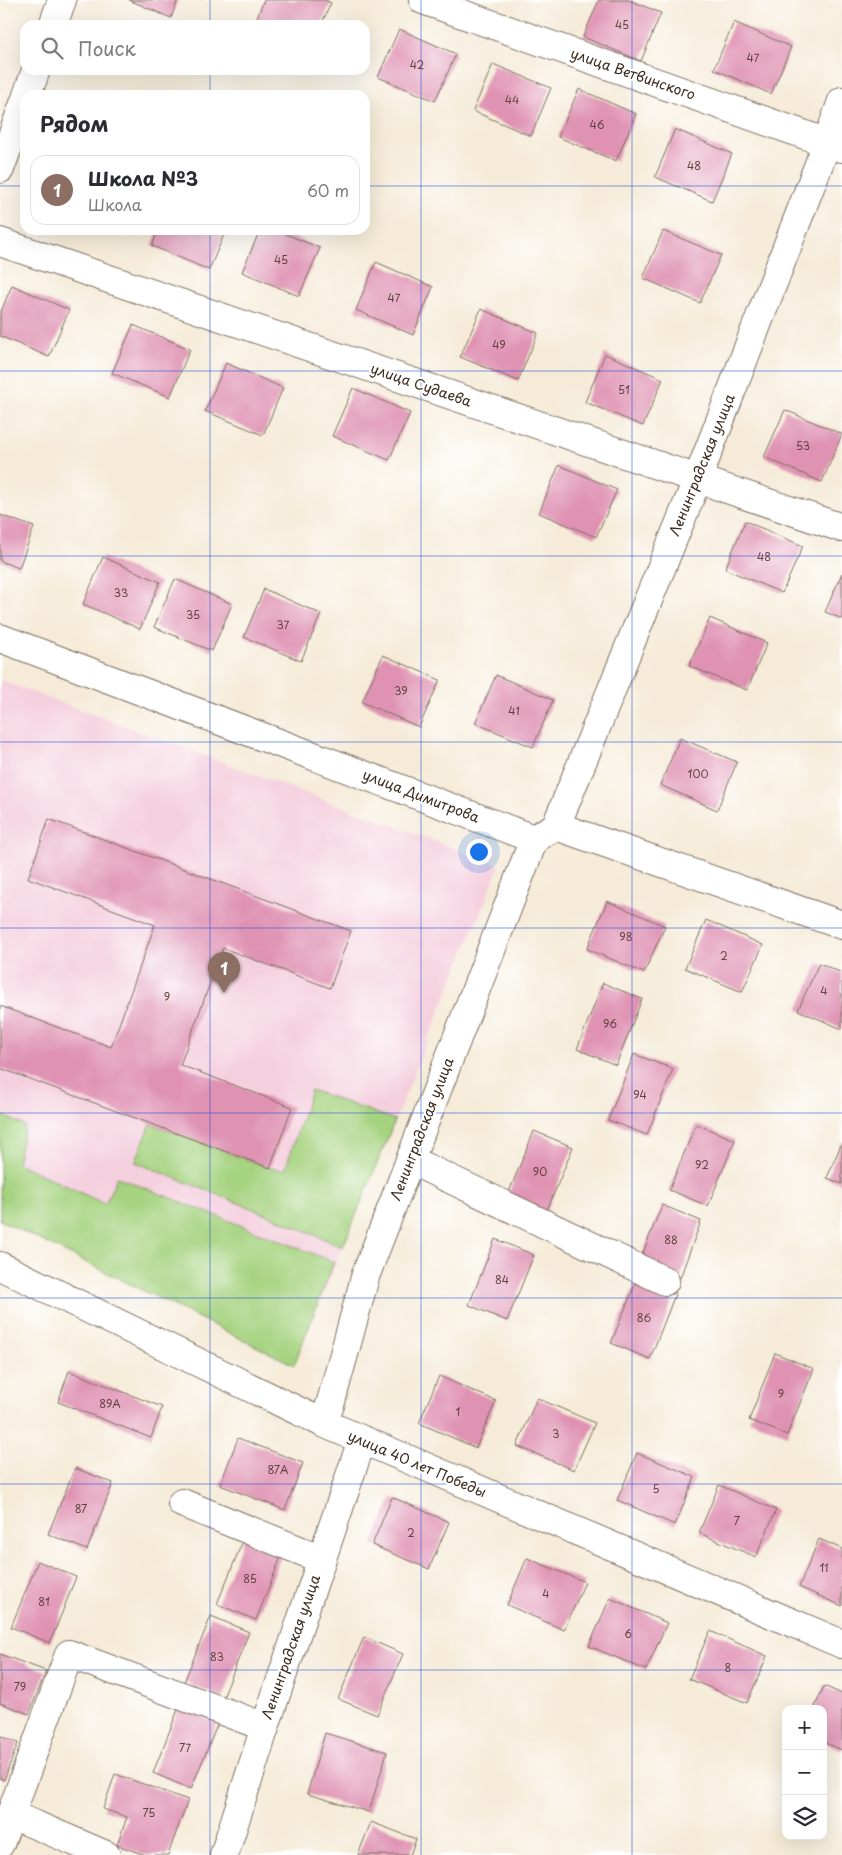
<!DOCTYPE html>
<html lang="ru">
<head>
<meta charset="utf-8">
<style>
	body { margin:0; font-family:"Playpen Sans",sans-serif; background:#f7f7f7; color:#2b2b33 }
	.controls { position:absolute; right:15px; bottom:15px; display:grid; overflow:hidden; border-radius:10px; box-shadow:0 5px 20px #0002 }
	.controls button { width:45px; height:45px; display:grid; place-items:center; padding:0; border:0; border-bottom:1px solid #e1e1e2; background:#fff; color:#2b2b33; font:25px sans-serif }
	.you { position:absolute; left:478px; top:851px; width:18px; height:18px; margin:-12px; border:4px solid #fff; border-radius:50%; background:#1a73e8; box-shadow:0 0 0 8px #1a73e833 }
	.badge { display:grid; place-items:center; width:32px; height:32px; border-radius:50%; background:#2563eb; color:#fff; font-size:16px; font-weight:700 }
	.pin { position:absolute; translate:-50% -41px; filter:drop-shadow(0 1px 2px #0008) }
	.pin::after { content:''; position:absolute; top:26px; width:18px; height:15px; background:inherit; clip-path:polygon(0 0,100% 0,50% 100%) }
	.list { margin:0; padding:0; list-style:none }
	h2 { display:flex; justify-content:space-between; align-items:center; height:65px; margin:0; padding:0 20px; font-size:21px }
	h2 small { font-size:16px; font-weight:400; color:#7c7c81 }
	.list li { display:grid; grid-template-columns:32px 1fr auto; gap:15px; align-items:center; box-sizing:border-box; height:70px; margin:0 10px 10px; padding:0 10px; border:1px solid #e1e1e2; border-radius:15px }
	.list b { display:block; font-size:19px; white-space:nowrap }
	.list p { margin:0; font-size:16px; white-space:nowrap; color:#7c7c81 }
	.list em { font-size:16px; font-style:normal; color:#7c7c81 }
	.icon { flex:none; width:28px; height:28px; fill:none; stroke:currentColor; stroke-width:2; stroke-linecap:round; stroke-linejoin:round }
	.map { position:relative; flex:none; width:842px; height:1855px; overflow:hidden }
	.search { position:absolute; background:#fff; box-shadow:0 5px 20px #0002; left:20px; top:20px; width:350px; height:55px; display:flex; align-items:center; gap:12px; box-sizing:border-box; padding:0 18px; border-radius:15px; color:#7c7c81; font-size:19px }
	.panel { position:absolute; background:#fff; box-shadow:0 5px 20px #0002; left:20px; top:90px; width:350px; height:145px; border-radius:15px }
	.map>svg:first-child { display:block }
	.built { fill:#f4cfdd }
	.green { fill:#a6d380; stroke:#707e4f }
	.building { fill:#df92b2 }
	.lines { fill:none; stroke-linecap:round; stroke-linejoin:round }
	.minor-casing { stroke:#7c6e5f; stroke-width:30 }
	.minor { stroke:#fff; stroke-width:28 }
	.grid { fill:none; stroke:#1d4ed8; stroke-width:1; stroke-opacity:0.55 }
	.labels { text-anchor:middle; stroke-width:4; stroke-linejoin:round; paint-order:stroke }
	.number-label { font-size:11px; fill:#644443 }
	.street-label { font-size:14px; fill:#3b2a1e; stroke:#fff }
</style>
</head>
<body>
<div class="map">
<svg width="842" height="1855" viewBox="0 0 842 1855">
	<rect width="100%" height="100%" fill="#fff"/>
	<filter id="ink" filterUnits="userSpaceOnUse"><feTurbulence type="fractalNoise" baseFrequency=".02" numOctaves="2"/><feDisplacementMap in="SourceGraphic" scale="10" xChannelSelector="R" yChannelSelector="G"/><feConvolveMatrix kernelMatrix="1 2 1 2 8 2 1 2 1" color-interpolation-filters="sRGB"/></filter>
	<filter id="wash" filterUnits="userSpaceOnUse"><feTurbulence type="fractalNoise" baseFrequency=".0096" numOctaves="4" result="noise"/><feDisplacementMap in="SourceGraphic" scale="20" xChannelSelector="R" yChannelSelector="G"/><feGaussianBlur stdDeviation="1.12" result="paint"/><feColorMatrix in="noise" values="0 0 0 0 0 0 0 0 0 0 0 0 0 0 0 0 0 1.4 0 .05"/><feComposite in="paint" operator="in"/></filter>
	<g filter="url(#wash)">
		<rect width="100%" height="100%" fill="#f5ebd8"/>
		<path class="built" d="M0 680 500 865 294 1365 0 1220Z"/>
		<g class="green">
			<path d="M311 1090 395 1120 343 1247 271 1216 135 1162 151 1124 270 1168 285 1170Z"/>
			<path d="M0 1114 25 1126 17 1163 105 1204 117 1177 334 1262 294 1365 0 1220Z"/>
		</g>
		<g id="blocks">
			<g class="building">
				<path d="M129 0H178L171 18Z"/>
				<path d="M264 0H325L331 3 321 25H254Z"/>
				<path d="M599 0H629L661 13 641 61 583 37Z"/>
				<path d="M734 22 791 47 771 94 714 69Z"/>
				<path d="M399 29 456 54 435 101 378 77Z"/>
				<path d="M493 64 551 88 531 136 473 111Z"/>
				<path d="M579 89 636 114 616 161 558 137Z"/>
				<path d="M675 129 732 154 712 201 655 177Z"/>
				<path d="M158 230H226L209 270 152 246Z"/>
				<path d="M260 230H276L320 248 299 296 242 272Z"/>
				<path d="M663 231 721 255 700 303 643 278Z"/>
				<path d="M376 262 433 287 413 335 356 310Z"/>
				<path d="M12 285 69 310 49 357 0 336V314Z"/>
				<path d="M481 309 538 333 518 381 460 357Z"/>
				<path d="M133 325 190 349 170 397 112 373Z"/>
				<path d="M605 354 663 379 643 426 585 402Z"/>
				<path d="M226 363 283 388 263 435 205 411Z"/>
				<path d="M353 388 410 413 389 460 332 436Z"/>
				<path d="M785 410 842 434 822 482 764 457Z"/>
				<path d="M559 465 617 490 596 537 539 513Z"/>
				<path d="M0 515 34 527 19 568 0 561Z"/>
				<path d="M745 521 803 546 782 593 725 569Z"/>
				<path d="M103 557 160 582 140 629 83 604Z"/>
				<path d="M842 573V619L825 612Z"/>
				<path d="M175 579 232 604 212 651 154 627Z"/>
				<path d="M264 589 321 614 301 661 244 637Z"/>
				<path d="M710 618 767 643 747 690 689 666Z"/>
				<path d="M383 655 440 680 419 727 362 702Z"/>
				<path d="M496 675 553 700 533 747 475 723Z"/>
				<path d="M680 738 737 762 717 810 660 785Z"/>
				<path d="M49 819 351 931 330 988 223 948 180 1065 292 1107 270 1168 0 1068V1006L111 1047 155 925 28 878Z"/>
				<path d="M607 901 665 926 644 973 587 949Z"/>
				<path d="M706 920 763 945 742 992 685 968Z"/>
				<path d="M819 963 842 973V1029L798 1010Z"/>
				<path d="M603 983 642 999 616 1065 577 1049Z"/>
				<path d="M634 1054 673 1069 647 1135 608 1120Z"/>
				<path d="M696 1124 735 1140 708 1206 669 1190Z"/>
				<path d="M534 1131 573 1147 546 1213 507 1197Z"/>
				<path d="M842 1142V1184L827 1178Z"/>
				<path d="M662 1205 701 1221 680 1278 640 1260Z"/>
				<path d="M495 1239 534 1255 507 1321 469 1305Z"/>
				<path d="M638 1277 676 1292 650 1359 611 1343Z"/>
				<path d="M775 1353 814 1369 787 1435 749 1420Z"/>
				<path d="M69 1371 162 1407 151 1438 58 1402Z"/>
				<path d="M439 1376 496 1401 476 1448 419 1423Z"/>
				<path d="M537 1398 595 1423 574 1470 517 1446Z"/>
				<path d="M238 1438 303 1463 285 1510 220 1485Z"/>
				<path d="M637 1453 695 1477 675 1525 617 1500Z"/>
				<path d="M75 1468 113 1483 87 1550 48 1534Z"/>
				<path d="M719 1485 776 1510 756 1557 699 1533Z"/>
				<path d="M392 1497 449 1522 429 1569 372 1545Z"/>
				<path d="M244 1538 282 1554 256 1620 217 1604Z"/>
				<path d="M819 1539 842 1549V1606L799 1587Z"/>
				<path d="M527 1558 585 1582 564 1630 507 1605Z"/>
				<path d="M38 1561 76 1577 50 1643 11 1627Z"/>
				<path d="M610 1598 667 1623 646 1670 589 1646Z"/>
				<path d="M211 1616 249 1632 223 1698 184 1682Z"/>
				<path d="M710 1631 767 1656 747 1703 689 1679Z"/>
				<path d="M364 1637 403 1654 377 1715 338 1699Z"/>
				<path d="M0 1654 46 1671 29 1714 0 1703Z"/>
				<path d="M824 1686 842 1694V1750L823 1742V1709H814Z"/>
				<path d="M179 1707 218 1723 191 1789 153 1773Z"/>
				<path d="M325 1733 387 1752 369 1812 307 1794Z"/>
				<path d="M0 1736 18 1743 4 1780 0 1778Z"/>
				<path d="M115 1774 188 1800 168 1855H145L117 1845 127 1817 103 1809Z"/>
				<path d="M371 1822 416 1839 410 1855H358Z"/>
			</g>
		</g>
	</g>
	<g filter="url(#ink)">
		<use href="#blocks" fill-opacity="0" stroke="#7c6e5f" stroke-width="1"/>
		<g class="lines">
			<defs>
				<g id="minor">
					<path d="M423 0 842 148"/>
					<path d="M53 25 62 0"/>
					<path d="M27 95 36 70"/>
					<path d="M0 169 25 101"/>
					<path d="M0 242 842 528"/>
					<path d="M0 638 534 839 556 826 842 925"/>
					<path d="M556 826 698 478 827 143 842 101"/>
					<path d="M410 1160 665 1281"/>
					<path d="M0 1266 323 1423 842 1644"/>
					<path d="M323 1423 330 1405 366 1274 534 839"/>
					<path d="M182 1503 321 1559"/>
					<path d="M10 1814 106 1855"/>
					<path d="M0 1844 69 1654 265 1727"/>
					<path d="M224 1855 265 1727 362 1440"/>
				</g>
			</defs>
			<use href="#minor" class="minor-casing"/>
			<use href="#minor" class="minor"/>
		</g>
	</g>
	<path class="grid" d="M210 0V25M421 0V1855M632 0V1855M210 70V95M0 186H25M365 186H842M210 230V1855M0 371H842M0 556H842M0 742H842M0 928H842M0 1113H842M0 1298H842M0 1484H842M0 1670H842"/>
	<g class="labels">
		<g class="number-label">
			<text x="622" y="29">45</text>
			<text x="753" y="62">47</text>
			<text x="417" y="69">42</text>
			<text x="512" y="104">44</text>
			<text x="597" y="129">46</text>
			<text x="694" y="170">48</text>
			<text x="281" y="264">45</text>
			<text x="394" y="302">47</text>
			<text x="499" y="349">49</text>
			<text x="624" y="394">51</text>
			<text x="803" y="450">53</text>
			<text x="764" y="561">48</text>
			<text x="121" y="597">33</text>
			<text x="193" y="619">35</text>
			<text x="283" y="629">37</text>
			<text x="401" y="695">39</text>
			<text x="514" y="715">41</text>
			<text x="698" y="778">100</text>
			<text x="626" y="941">98</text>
			<text x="724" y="960">2</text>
			<text x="824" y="995">4</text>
			<text x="167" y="1001">9</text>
			<text x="610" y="1028">96</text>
			<text x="640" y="1099">94</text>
			<text x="702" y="1169">92</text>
			<text x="540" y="1176">90</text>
			<text x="671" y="1244">88</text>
			<text x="502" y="1284">84</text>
			<text x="644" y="1322">86</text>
			<text x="781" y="1398">9</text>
			<text x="110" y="1408">89А</text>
			<text x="458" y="1416">1</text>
			<text x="556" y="1438">3</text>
			<text x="278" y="1474">87А</text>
			<text x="656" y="1493">5</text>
			<text x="81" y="1513">87</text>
			<text x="737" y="1525">7</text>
			<text x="411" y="1537">2</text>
			<text x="824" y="1572">11</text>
			<text x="250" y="1583">85</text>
			<text x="546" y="1598">4</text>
			<text x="44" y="1606">81</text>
			<text x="628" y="1638">6</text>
			<text x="217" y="1661">83</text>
			<text x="728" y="1672">8</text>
			<text x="20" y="1691">79</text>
			<text x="185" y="1752">77</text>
			<text x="149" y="1817">75</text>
		</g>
		<g class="street-label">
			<text transform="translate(633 74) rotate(19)" y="5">улица Ветвинского</text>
			<text transform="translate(421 385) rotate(19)" y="5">улица Судаева</text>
			<text transform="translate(702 465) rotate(-68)" y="5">Ленинградская улица</text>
			<text transform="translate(421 796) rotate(21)" y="5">улица Димитрова</text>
			<text transform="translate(422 1129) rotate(-69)" y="5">Ленинградская улица</text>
			<text transform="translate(417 1464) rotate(23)" y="5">улица 40 лет Победы</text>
			<text transform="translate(291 1647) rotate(-71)" y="5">Ленинградская улица</text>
		</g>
	</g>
</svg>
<div class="controls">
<button>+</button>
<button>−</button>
<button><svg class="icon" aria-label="layers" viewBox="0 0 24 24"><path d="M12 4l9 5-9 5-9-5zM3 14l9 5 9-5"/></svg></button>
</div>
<div class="you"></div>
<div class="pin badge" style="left:224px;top:993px;background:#8d6e63">1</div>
<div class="search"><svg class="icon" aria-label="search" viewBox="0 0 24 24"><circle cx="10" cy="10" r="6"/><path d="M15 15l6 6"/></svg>Поиск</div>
<section class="panel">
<h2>Рядом<small></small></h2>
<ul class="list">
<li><span class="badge" style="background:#8d6e63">1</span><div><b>Школа №3</b><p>Школа</p></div><em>60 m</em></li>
</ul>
</section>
</div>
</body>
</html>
